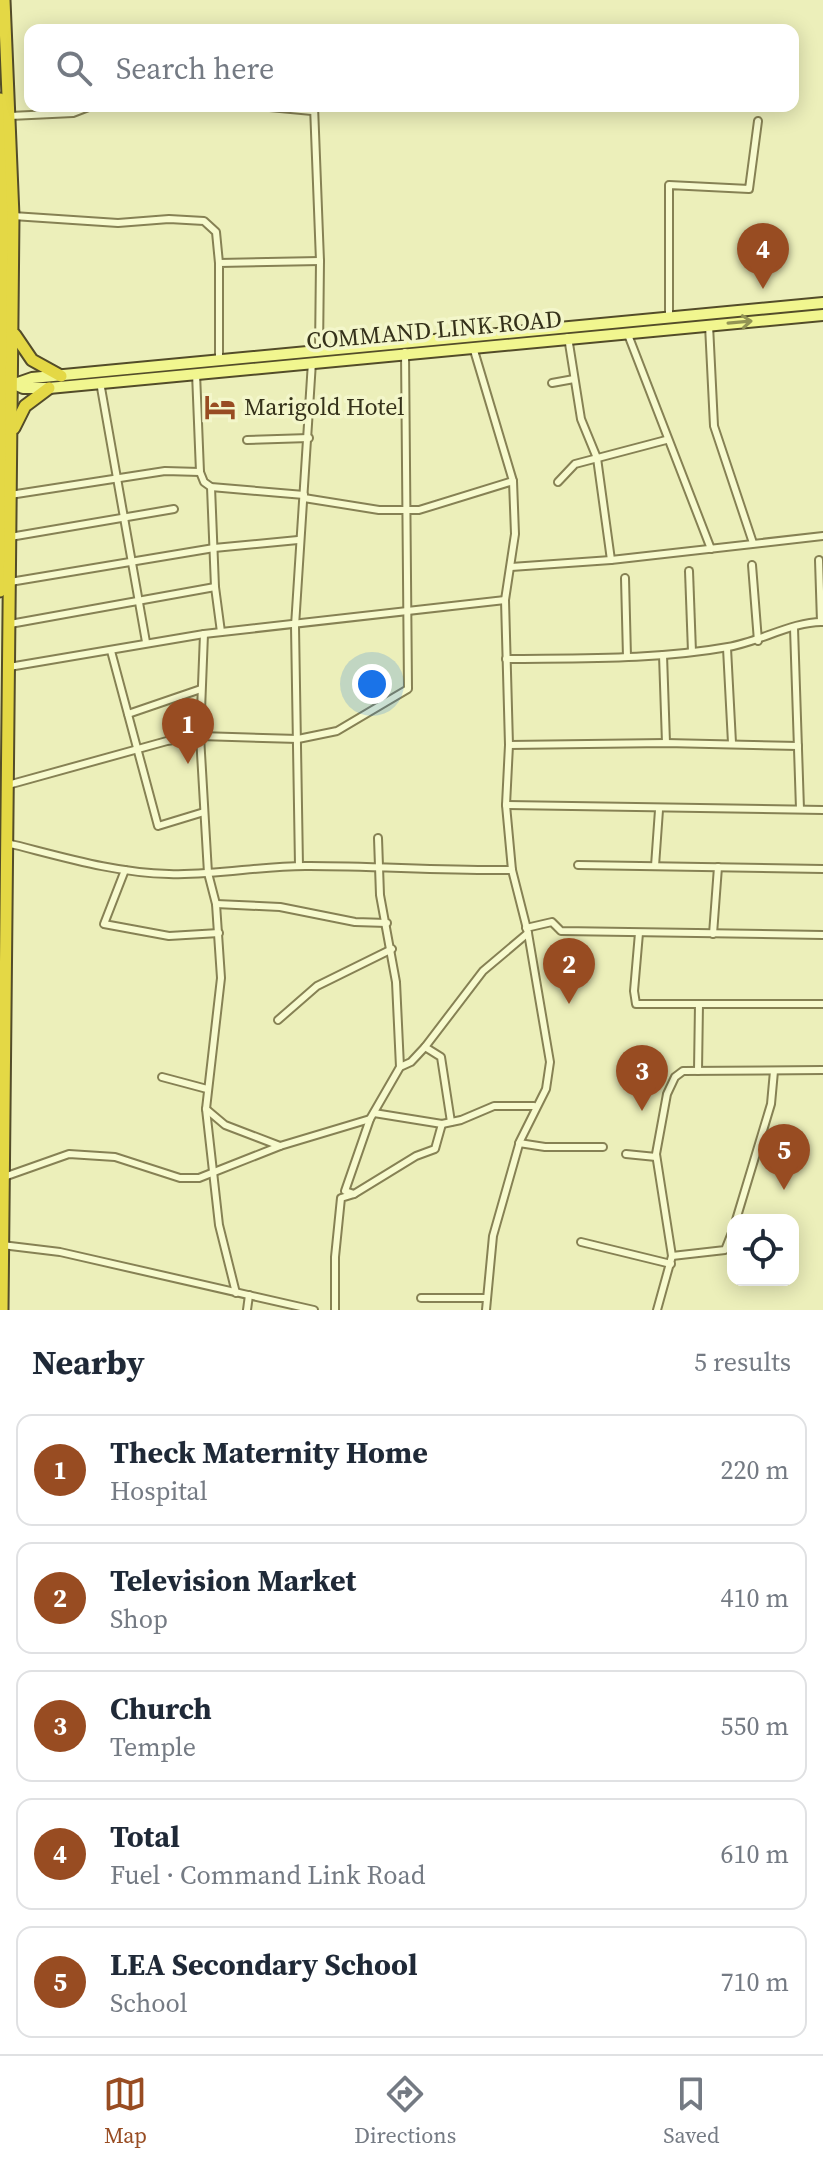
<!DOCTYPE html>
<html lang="en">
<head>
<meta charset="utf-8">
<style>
	body { margin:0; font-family:"Source Serif 4",serif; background:#f6f6f7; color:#1f2937 }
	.controls { position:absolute; right:24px; bottom:24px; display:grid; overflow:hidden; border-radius:16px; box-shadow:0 4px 20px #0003 }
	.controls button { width:72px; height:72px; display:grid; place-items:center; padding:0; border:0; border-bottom:2px solid #e0e1e3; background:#fff; color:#1f2937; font:40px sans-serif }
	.you { position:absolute; left:372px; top:684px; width:28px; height:28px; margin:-20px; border:6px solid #fff; border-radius:50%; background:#1a73e8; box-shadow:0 0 0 12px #1a73e833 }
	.badge { display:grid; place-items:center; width:52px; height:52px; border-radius:50%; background:#984c22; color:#fff; font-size:26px; font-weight:700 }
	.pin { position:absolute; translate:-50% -66px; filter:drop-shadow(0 2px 4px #0008) }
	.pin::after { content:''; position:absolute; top:42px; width:28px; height:24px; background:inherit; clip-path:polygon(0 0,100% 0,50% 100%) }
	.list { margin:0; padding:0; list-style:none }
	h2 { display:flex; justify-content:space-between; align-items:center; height:104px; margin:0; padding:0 32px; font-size:34px }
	h2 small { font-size:26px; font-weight:400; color:#747a83 }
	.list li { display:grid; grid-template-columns:52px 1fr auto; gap:24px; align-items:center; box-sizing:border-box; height:112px; margin:0 16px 16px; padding:0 16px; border:2px solid #e0e1e3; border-radius:16px }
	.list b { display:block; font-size:30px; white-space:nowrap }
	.list p { margin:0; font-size:26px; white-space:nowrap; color:#747a83 }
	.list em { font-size:26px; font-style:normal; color:#747a83 }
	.icon { flex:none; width:44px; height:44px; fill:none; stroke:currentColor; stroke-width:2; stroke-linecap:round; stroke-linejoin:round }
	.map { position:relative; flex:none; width:823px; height:1310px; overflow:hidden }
	.search { position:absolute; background:#fff; box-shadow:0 4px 20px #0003; left:24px; right:24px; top:24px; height:88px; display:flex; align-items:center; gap:20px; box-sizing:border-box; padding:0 28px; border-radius:16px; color:#747a83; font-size:30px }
	.sheet { height:744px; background:#fff }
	nav { display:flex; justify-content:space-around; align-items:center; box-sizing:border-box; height:112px; border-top:2px solid #e0e1e3; background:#fff; font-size:22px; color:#747a83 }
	nav a { display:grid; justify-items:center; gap:4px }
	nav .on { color:#984c22 }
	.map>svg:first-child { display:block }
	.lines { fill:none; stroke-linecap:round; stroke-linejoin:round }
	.street-casing { stroke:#868154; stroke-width:10 }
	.primary-casing { stroke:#534c29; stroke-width:14 }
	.highway-casing { stroke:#534c29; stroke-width:15 }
	.street { stroke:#f7face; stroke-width:6 }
	.primary { stroke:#f1f68f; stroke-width:10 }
	.highway { stroke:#e4d845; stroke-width:11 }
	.oneway { stroke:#939454 }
	.labels { text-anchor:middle; stroke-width:7; stroke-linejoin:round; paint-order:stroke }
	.street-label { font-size:24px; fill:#35311a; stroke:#f3f6ca }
	.poi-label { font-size:24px; fill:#35311a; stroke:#f3f6ca; text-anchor:start }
</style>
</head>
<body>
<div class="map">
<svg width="823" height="1310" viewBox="0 0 823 1310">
	<rect width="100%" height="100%" fill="#ecefba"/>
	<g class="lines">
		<defs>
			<g id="street">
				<path d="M259 106 312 111"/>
				<path d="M314 106 320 261 319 352"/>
				<path d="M10 116 73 113 91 106"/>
				<path d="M13 216 118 223 169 219 204 221 216 232 219 263"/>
				<path d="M669 317V185L749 189 758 121"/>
				<path d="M709 325 714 426 753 543"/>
				<path d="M627 332 711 549"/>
				<path d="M568 337 581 419 597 458 611 560"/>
				<path d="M473 347 513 481 515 534 505 600 509 745 506 805 512 870 528 933 550 1062 546 1089 520 1141 493 1236 486 1310"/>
				<path d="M219 361V263L320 261"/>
				<path d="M196 373 200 472 204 482 211 487 304 495"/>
				<path d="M100 382 146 642"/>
				<path d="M552 383 574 379"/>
				<path d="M247 440 309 438"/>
				<path d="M558 482 575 464 666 440"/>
				<path d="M211 487 215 587 221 632"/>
				<path d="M10 495 165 471 200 472"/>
				<path d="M304 498 379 510H419L513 481"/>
				<path d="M10 537 174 509"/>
				<path d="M819 560 821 622"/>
				<path d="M752 565 758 641"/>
				<path d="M511 567 611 560 823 536"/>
				<path d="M689 571 692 652"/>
				<path d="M625 578 627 657"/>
				<path d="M10 582 214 548 298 540"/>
				<path d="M10 624 215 587"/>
				<path d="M794 628 800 809"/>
				<path d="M204 634 200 736 208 873 216 904 221 978 206 1109 219 1225 236 1293"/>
				<path d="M727 648 732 743"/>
				<path d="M111 651 158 826 204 812"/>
				<path d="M663 655 666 743"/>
				<path d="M506 659C580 658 656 660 728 647 759 642 794 621 823 622"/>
				<path d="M9 667 204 634 505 600"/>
				<path d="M128 714 201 689"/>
				<path d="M509 745 666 743 798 746"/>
				<path d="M8 785 167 741 200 736 298 739 337 731 408 689 405 352"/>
				<path d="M506 805 823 810"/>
				<path d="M378 838 380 895 396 982 400 1067"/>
				<path d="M7 843C60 856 114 873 169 874 216 876 263 865 310 866 377 866 444 871 512 870"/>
				<path d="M578 865 823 869"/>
				<path d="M299 866 295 626 312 362"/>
				<path d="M655 866 659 810"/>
				<path d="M125 870 104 924 169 936 219 933"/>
				<path d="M216 904 280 907 355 922 387 923"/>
				<path d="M526 928 552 922 561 931 823 935"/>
				<path d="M639 933 634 991 636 1004H823"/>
				<path d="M713 934 718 867"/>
				<path d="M278 1020 317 986 392 949"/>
				<path d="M425 1047 441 1057 451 1122"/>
				<path d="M698 1071 699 1004"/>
				<path d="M162 1077 207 1089"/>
				<path d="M206 1109 225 1125 280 1146"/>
				<path d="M374 1113 442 1124 461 1120 494 1106H534"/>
				<path d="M519 1143 545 1147H603"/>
				<path d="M626 1154 656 1157"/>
				<path d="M4 1177 69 1154 115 1157 180 1178H199L280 1146 370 1119"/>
				<path d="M354 1194 416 1156 435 1149 442 1124"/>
				<path d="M736 1220 771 1104 774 1071"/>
				<path d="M581 1242 671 1264"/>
				<path d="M2 1245 60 1252 314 1310"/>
				<path d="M672 1256 725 1250 733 1230"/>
				<path d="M421 1298H487"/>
				<path d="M247 1310 249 1295"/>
				<path d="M335 1310V1257L341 1198 354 1194 345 1191 370 1119 400 1067 411 1062 425 1047 483 971 528 933"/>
				<path d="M657 1310 672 1256 656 1154 667 1094 675 1077 683 1071 823 1070"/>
			</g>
			<g id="primary">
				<path d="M10 382 23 388H49L823 315"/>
				<path d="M8 391 12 385 32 378 823 303"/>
			</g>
			<g id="highway">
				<path d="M0 99 3 184 0 591"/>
				<path d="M15 335 32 360 61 376"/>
				<path d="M14 428 25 406 49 388"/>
				<path d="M2 1310 13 216 4 0"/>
			</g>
		</defs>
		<use href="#street" class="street-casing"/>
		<use href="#primary" class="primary-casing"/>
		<use href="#highway" class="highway-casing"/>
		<use href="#street" class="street"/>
		<use href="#primary" class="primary"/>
		<use href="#highway" class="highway"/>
	</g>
	<defs><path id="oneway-shaft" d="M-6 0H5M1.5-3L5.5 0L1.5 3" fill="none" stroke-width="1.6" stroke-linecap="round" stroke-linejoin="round" transform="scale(2)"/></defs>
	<use class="oneway" href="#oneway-shaft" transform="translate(740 322) rotate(-5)"/>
	<defs>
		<symbol id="hotel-bare" viewBox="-9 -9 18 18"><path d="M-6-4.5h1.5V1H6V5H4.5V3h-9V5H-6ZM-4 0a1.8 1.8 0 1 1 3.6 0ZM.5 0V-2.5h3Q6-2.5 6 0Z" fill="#984c22" stroke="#f3f6ca" stroke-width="2.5" paint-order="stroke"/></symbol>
	</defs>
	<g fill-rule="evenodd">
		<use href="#hotel-bare" x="198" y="385" width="44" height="44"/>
	</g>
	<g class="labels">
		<g class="street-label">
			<text transform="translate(434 330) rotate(-5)" y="8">COMMAND LINK ROAD</text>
		</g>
		<g class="poi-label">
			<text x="244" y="415">Marigold Hotel</text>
		</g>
	</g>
</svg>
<div class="controls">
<button><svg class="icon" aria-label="locate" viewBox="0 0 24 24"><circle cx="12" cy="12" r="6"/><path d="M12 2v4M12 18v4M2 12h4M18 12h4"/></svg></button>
</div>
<div class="you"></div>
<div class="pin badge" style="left:188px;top:764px">1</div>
<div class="pin badge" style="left:569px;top:1004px">2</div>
<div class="pin badge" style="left:642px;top:1111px">3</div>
<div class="pin badge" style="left:763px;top:289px">4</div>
<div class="pin badge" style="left:784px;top:1190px">5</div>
<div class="search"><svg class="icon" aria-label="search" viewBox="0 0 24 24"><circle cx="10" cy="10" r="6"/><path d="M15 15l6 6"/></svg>Search here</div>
</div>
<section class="sheet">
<h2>Nearby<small>5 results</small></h2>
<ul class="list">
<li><span class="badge">1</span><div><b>Theck Maternity Home</b><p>Hospital</p></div><em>220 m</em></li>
<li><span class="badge">2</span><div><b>Television Market</b><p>Shop</p></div><em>410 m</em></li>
<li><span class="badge">3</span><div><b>Church</b><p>Temple</p></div><em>550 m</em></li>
<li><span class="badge">4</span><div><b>Total</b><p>Fuel · Command Link Road</p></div><em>610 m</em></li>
<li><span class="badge">5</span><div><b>LEA Secondary School</b><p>School</p></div><em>710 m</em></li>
</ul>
</section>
<nav>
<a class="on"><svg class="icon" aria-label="map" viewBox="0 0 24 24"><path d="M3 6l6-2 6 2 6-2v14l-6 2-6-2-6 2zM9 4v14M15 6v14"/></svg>Map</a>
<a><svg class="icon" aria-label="directions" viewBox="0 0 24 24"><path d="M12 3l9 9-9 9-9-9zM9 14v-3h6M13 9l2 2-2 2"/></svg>Directions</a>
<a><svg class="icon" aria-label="saved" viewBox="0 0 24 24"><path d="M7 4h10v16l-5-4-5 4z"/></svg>Saved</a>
</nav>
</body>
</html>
